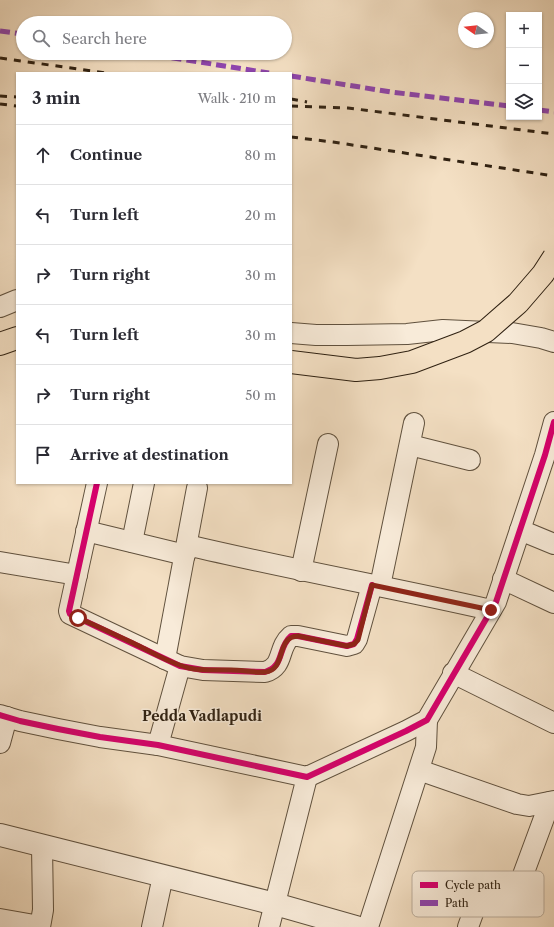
<!DOCTYPE html>
<html lang="en">
<head>
<meta charset="utf-8">
<style>
	body { margin:0; font-family:"Libre Caslon Text",serif; background:#f7f7f7; color:#2b2b33 }
	.controls { position:absolute; right:12px; top:12px; display:grid; overflow:hidden; border-radius:0px; box-shadow:0 1px 3px #0004 }
	.controls button { width:36px; height:36px; display:grid; place-items:center; padding:0; border:0; border-bottom:1px solid #e1e1e2; background:#fff; color:#2b2b33; font:20px sans-serif }
	.compass { position:absolute; left:458px; top:12px; width:36px; height:36px; border-radius:50%; background:#fff; box-shadow:0 1px 3px #0004; rotate:284deg }
	.stop { position:absolute; width:12px; height:12px; margin:-9px; border:3px solid #8f2418; border-radius:50%; background:#fff }
	.stop.end { background:#8f2418; border-color:#fff; box-shadow:0 1px 4px #0008 }
	.list { margin:0; padding:0; list-style:none }
	h2 { display:flex; justify-content:space-between; align-items:center; height:52px; margin:0; padding:0 16px; font-size:17px }
	h2 small { font-size:13px; font-weight:400; color:#7c7c81 }
	.list li { display:grid; grid-template-columns:26px 1fr auto; gap:12px; align-items:center; box-sizing:border-box; height:60px; padding:0 16px; border-top:1px solid #e1e1e2 }
	.list b { display:block; font-size:15px; white-space:nowrap }
	.list em { font-size:13px; font-style:normal; color:#7c7c81 }
	.icon { flex:none; width:22px; height:22px; fill:none; stroke:currentColor; stroke-width:2; stroke-linecap:round; stroke-linejoin:round }
	.map { position:relative; flex:none; width:554px; height:927px; overflow:hidden }
	.search { position:absolute; background:#fff; box-shadow:0 1px 3px #0004; left:16px; top:16px; width:276px; height:44px; display:flex; align-items:center; gap:10px; box-sizing:border-box; padding:0 14px; border-radius:22px; color:#7c7c81; font-size:15px }
	.panel { position:absolute; background:#fff; box-shadow:0 1px 3px #0004; left:16px; top:72px; width:276px; height:412px; border-radius:0px }
	.map>svg:first-child { display:block }
	.lines { fill:none; stroke-linecap:round; stroke-linejoin:round }
	.minor-casing { stroke:#60513e; stroke-width:22 }
	.tertiary-casing { stroke:#60513e; stroke-width:24 }
	.primary-casing { stroke:#2f2112; stroke-width:24 }
	.minor { stroke:#f8ebd9; stroke-width:20 }
	.tertiary { stroke:#f8ebd9; stroke-width:22 }
	.primary { stroke:#f4e0c4; stroke-width:22 }
	.rail { stroke:#2f2112; stroke-width:3; stroke-dasharray:7 7; stroke-linecap:butt }
	.primary-bridge-casing { stroke:#2f2112; stroke-width:24; stroke-linecap:butt }
	.primary-bridge { stroke:#f4e0c4; stroke-width:22 }
	.quiet { stroke:#8e44ad; stroke-width:5; stroke-dasharray:10 5; stroke-linecap:butt }
	.cycleway-casing { stroke:#f8ebd9; stroke-width:8 }
	.cycleway { stroke:#d6006c; stroke-width:6 }
	.route { stroke:#8f2418; stroke-width:5 }
	.labels { text-anchor:middle; stroke-width:3; stroke-linejoin:round; paint-order:stroke }
	.quarter-label { font-size:14px; font-weight:bold; fill:#2f2112; stroke:#f8ebd9 }
	.key { fill:#f8ebd9; stroke:#bcae9d; stroke-width:1 }
	.key-label { font-size:11px; fill:#2f2112 }
</style>
</head>
<body>
<div class="map">
<svg width="554" height="927" viewBox="0 0 554 927">
	<rect width="100%" height="100%" fill="#f4e0c4"/>
	<filter id="stains"><feTurbulence type="fractalNoise" baseFrequency=".005" numOctaves="4"/><feColorMatrix values="0 0 0 0 .2 0 0 0 0 .09 0 0 0 0 .02 0 0 0 .5 -.17"/></filter>
	<radialGradient id="worn" r=".72"><stop offset=".6" stop-color="#630" stop-opacity="0"/><stop offset="1" stop-color="#630" stop-opacity=".3"/></radialGradient>
	<g class="lines">
		<defs>
			<g id="minor">
				<path d="M0 307 17 300"/>
				<path d="M291 333 316 335H347L407 334 443 330 512 333 541 338 554 342"/>
				<path d="M410 445 470 460"/>
				<path d="M97 483 69 611 70 614 180 666 203 670 265 672C285 666 277 648 291 636H298L347 646 354 644 357 639 372 585"/>
				<path d="M520 530 554 544"/>
				<path d="M86 531 185 555"/>
				<path d="M132 542 144 483"/>
				<path d="M187 545C288 569 390 587 491 610"/>
				<path d="M0 562 77 575"/>
				<path d="M301 571 328 444"/>
				<path d="M503 579 554 603"/>
				<path d="M380 586 414 423"/>
				<path d="M165 659 197 488"/>
				<path d="M453 673 554 723"/>
				<path d="M0 715 20 721 58 729 100 737 158 745 307 777 406 731 427 720 496 602 545 455 554 422"/>
				<path d="M0 743 7 717"/>
				<path d="M158 745 180 666"/>
				<path d="M419 770 517 804 529 806 554 801"/>
				<path d="M520 883 550 802"/>
				<path d="M0 919 40 926"/>
				<path d="M40 927 43 910 42 846"/>
				<path d="M152 927 163 876"/>
				<path d="M269 927 307 777"/>
				<path d="M368 927 426 747 427 720"/>
				<path d="M468 927 476 905"/>
			</g>
			<path id="tertiary" d="M0 835 275 904 356 927"/>
			<path id="primary" d="M0 344 17 338"/>
		</defs>
		<use href="#minor" class="minor-casing"/>
		<use href="#tertiary" class="tertiary-casing"/>
		<use href="#primary" class="primary-casing"/>
		<use href="#minor" class="minor"/>
		<use href="#tertiary" class="tertiary"/>
		<use href="#primary" class="primary"/>
		<g class="rail">
			<path d="M0 58 106 73"/>
			<path d="M0 96 17 97"/>
			<path d="M291 99 307 102"/>
			<path d="M0 104 17 106"/>
			<path d="M291 106 348 108 554 134"/>
			<path d="M291 137 333 142 554 176"/>
		</g>
		<defs>
			<path id="primary-bridge" d="M291 362 356 370 380 368 412 362 465 342 486 331 518 303 543 274 554 257"/>
		</defs>
		<use href="#primary-bridge" class="primary-bridge-casing"/>
		<use href="#primary-bridge" class="primary-bridge"/>
		<g class="quiet">
			<path d="M0 31 23 34"/>
			<path d="M142 53 269 73"/>
			<path d="M291 76 391 92 509 106"/>
			<path d="M539 110 554 112"/>
		</g>
		<defs>
			<g id="cycleway">
				<path d="M97 483 69 611 70 614 180 666 203 670 265 672C285 666 277 648 291 636H298L347 646 354 644 357 639 372 585"/>
				<path d="M0 715 20 721 58 729 100 737 158 745 307 777 406 731 427 720 496 602 545 455 554 422"/>
			</g>
		</defs>
		<use href="#cycleway" class="cycleway-casing"/>
		<use href="#cycleway" class="cycleway"/>
	</g>
	<g class="lines">
		<path class="route" d="M78 618C100 627 120 637 141 647 157 655 172 664 189 668 203 671 217 670 231 670 242 670 254 673 265 672 287 670 275 637 298 636L347 646 354 644 358 640 372 585 491 610"/>
	</g>
	<g class="labels">
		<g class="quarter-label">
			<text x="202" y="721">Pedda Vadlapudi</text>
		</g>
	</g>
	<rect x="412" y="871" width="132" height="46" rx="6" class="key"/>
	<rect x="420" y="882" width="18" height="6" fill="#d6006c"/>
	<rect x="420" y="900" width="18" height="6" fill="#8e44ad"/>
	<g class="key-label">
		<text x="445" y="889">Cycle path</text>
		<text x="445" y="907">Path</text>
	</g>
	<rect width="100%" height="100%" filter="url(#stains)"/>
	<rect width="100%" height="100%" fill="url(#worn)"/>
</svg>
<div class="controls">
<button>+</button>
<button>−</button>
<button><svg class="icon" aria-label="layers" viewBox="0 0 24 24"><path d="M12 4l9 5-9 5-9-5zM3 14l9 5 9-5"/></svg></button>
</div>
<svg class="compass" viewBox="-18 -18 36 36"><path d="M0-13l5 13h-10z" fill="#e53935"/><path d="M0 13l5-13h-10z" fill="#7c7c81"/></svg>
<div class="stop" style="left:78px;top:618px"></div>
<div class="stop end" style="left:491px;top:610px"></div>
<div class="search"><svg class="icon" aria-label="search" viewBox="0 0 24 24"><circle cx="10" cy="10" r="6"/><path d="M15 15l6 6"/></svg>Search here</div>
<section class="panel">
<h2>3 min<small>Walk · 210 m</small></h2>
<ul class="list">
<li><svg class="icon" aria-label="ahead" viewBox="0 0 24 24"><path d="M12 20V5M6 11l6-6 6 6"/></svg><div><b>Continue</b></div><em>80 m</em></li>
<li><svg class="icon" aria-label="left" viewBox="0 0 24 24"><path d="M17 20v-9H6M10 6l-5 5 5 5"/></svg><div><b>Turn left</b></div><em>20 m</em></li>
<li><svg class="icon" aria-label="right" viewBox="0 0 24 24"><path d="M7 20v-9h11M14 6l5 5-5 5"/></svg><div><b>Turn right</b></div><em>30 m</em></li>
<li><svg class="icon" aria-label="left" viewBox="0 0 24 24"><path d="M17 20v-9H6M10 6l-5 5 5 5"/></svg><div><b>Turn left</b></div><em>30 m</em></li>
<li><svg class="icon" aria-label="right" viewBox="0 0 24 24"><path d="M7 20v-9h11M14 6l5 5-5 5"/></svg><div><b>Turn right</b></div><em>50 m</em></li>
<li><svg class="icon" aria-label="arrive" viewBox="0 0 24 24"><path d="M6 21V4h12l-3 4 3 4H6"/></svg><div><b>Arrive at destination</b></div></li>
</ul>
</section>
</div>
</body>
</html>
